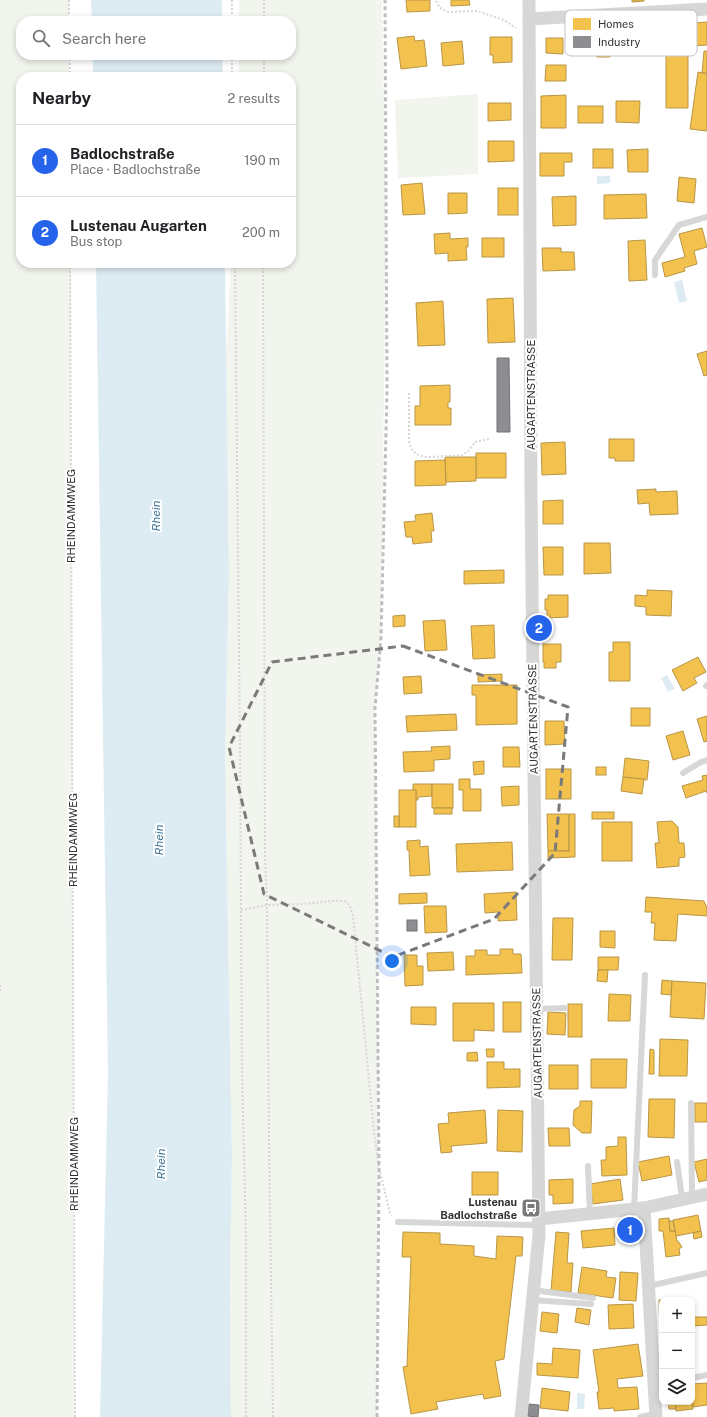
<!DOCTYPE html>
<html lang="en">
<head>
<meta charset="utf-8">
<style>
	body { margin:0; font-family:"Public Sans",sans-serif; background:#f2f2f2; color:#202124 }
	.controls { position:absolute; right:12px; bottom:12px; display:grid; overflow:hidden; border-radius:8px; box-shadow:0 2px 6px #0003 }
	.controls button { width:36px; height:36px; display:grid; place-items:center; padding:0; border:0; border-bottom:1px solid #e0e0e0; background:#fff; color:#202124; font:20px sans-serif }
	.you { position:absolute; left:392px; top:961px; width:14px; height:14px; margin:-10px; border:3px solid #fff; border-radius:50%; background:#1a73e8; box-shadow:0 0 0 6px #1a73e833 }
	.badge { display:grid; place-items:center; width:26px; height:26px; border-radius:50%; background:#2563eb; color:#fff; font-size:13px; font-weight:700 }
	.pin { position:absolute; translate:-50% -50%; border:2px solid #fff; box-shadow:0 1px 4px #0006 }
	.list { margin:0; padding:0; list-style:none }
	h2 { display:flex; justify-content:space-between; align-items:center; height:52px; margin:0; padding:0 16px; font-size:17px }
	h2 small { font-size:13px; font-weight:400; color:#757577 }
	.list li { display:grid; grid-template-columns:26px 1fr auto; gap:12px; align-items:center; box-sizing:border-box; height:72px; padding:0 16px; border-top:1px solid #e0e0e0 }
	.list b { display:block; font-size:15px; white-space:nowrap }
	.list p { margin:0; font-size:13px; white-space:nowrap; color:#757577 }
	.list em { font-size:13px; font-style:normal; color:#757577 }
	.icon { flex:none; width:22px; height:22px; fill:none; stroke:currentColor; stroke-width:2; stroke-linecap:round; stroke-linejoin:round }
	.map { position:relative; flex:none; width:707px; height:1417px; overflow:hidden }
	.search { position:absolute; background:#fff; box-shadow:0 2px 6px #0003; left:16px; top:16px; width:280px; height:44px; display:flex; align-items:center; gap:10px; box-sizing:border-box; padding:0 14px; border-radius:16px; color:#757577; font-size:15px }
	.panel { position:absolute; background:#fff; box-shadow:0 2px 6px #0003; left:16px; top:72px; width:280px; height:196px; border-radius:16px }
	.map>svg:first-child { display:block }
	.green { fill:#f1f5ed }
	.water { fill:#ddebf3 }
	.homes { fill:#f2c14e; stroke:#b99646 }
	.industry { fill:#8d8d92; stroke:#727276 }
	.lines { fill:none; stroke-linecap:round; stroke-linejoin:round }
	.path { stroke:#d6d6d6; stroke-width:2; stroke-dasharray:2 2; stroke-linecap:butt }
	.service { stroke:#d7d7d7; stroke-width:6 }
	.minor { stroke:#d7d7d7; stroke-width:13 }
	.rail { stroke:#bebebe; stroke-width:3; stroke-dasharray:4 3; stroke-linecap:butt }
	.marked { fill:none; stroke:#7a7a7a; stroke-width:3; stroke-dasharray:8 5; stroke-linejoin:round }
	.labels { text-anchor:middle; stroke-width:4; stroke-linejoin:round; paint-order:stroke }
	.street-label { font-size:11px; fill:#333; stroke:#fff }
	.poi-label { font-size:11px; font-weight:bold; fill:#333; stroke:#fff; text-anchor:end }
	.water-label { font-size:12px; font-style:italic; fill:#3f7597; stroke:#fff }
	.key { fill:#fff; stroke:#c2c2c2; stroke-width:1 }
	.key-label { font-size:11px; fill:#333 }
</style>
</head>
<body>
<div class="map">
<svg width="707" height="1417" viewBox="0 0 707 1417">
	<rect width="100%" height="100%" fill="#fff"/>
	<g class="green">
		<path d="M0 0H69V21H21V55H69V77H21V263H71L75 1417H0Z"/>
		<path d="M239 0H382L386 224 381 638 375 708 379 1058 377 1417H231L230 1289 232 1157 225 757 229 574 226 355 231 263H291V77H239V55H291V21H239Z"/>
		<path d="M478 94V174L398 178 395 100Z"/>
	</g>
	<g class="water">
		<path d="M91 0H222V21H92Z"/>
		<path d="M93 55H222L223 77H93Z"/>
		<path d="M597 176H610V183L597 184Z"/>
		<path d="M96 263H225L229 574 225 757 232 1157 230 1289 231 1417H100L108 1073Z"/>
		<path d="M682 280 687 301 679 303 674 282Z"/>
		<path d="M667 675 675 689 668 692 661 678Z"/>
		<path d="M577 1393 585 1394 584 1409H577Z"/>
	</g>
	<g class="homes">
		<path d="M406 0H430V11L407 12Z"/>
		<path d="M451 0H469L470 5 451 6Z"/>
		<path d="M632 0H644V1L632 2Z"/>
		<path d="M707 22V45L646 49 644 27Z"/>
		<path d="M623 29 624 51 609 52 610 57H597L596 30Z"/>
		<path d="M414 36 415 41 424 40 427 66 401 69 397 38Z"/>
		<path d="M490 37H512V62L493 63V55H490Z"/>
		<path d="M546 38H563V54L546 53Z"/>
		<path d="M462 41 464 64 443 66 441 43Z"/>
		<path d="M688 50V108H666V51Z"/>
		<path d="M704 51H707V73H702Z"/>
		<path d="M546 65H566V81H545Z"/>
		<path d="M698 72 707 74V131L690 129Z"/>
		<path d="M566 95V128H541V96Z"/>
		<path d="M616 101H640L639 123 616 122Z"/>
		<path d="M488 103H511V120L488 121Z"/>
		<rect x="578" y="106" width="25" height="17"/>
		<path d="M488 141H514V161L488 162Z"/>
		<rect x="593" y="149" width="20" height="19"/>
		<path d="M648 149V172H628L627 150Z"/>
		<path d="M540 153H572V162H564V176H540Z"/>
		<path d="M679 177 696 179 694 203 677 201Z"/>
		<path d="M422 183 425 214 403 215 401 185Z"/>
		<rect x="498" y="188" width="20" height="27"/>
		<path d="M448 193H467V213L448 214Z"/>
		<path d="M646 194 647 218 604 219V195Z"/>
		<path d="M576 196V225L553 226 552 197Z"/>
		<path d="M702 228 707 247 694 251 697 264 684 268 685 271 665 277 662 263 685 257 679 234Z"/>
		<path d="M450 233V239L468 238V247H466L467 260 448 261V253L435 254 434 234Z"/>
		<rect x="482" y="238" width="22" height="19"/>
		<path d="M645 240 647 280 629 281 628 241Z"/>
		<path d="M542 248H561V252H574L575 270 543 271Z"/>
		<path d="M513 298 515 342 488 343 487 299Z"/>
		<path d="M443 301 445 345 418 346 416 303Z"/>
		<path d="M707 351V375L704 376 697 354Z"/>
		<path d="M450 385V402H448V408H451V425H415V406H420V386Z"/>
		<path d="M609 439H634V461H615V458H609Z"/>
		<path d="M565 442 566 474 542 475 541 443Z"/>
		<rect x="476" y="453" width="30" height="25"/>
		<path d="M445 457H476V481L446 482Z"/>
		<path d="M445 460 446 485 415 486V461Z"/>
		<path d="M656 489V492L677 491 678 514 650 515 649 503 638 504 637 490Z"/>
		<path d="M563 500V524H543V501Z"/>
		<path d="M432 513 434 531H431L432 542 413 544 412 537H406L404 522 416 521 415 515Z"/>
		<path d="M584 543H610L611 573 584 574Z"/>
		<path d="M543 547H563V575H544Z"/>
		<path d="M504 570V583L464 584V571Z"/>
		<path d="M647 590 672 591 671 616 646 615V607L635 606V595L647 596Z"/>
		<path d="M548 595H568V617L547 618V610H545V599H548Z"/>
		<path d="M405 615V626L393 627V616Z"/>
		<path d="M445 620 447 650 425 651 423 621Z"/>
		<path d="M494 625 495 658 473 659 471 626Z"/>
		<path d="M613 642H630V681H609V652H613Z"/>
		<path d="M543 644H561V662H556V668H544V662H543Z"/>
		<path d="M698 657 706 672 694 678 697 683 683 691 672 670Z"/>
		<path d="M502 674V681L478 682V675Z"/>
		<path d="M421 676 422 693 404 694 403 677Z"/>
		<path d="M472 685H517V724L476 725V695H472Z"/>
		<rect x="631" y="708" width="19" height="18"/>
		<path d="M456 714 457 730 407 732 406 716Z"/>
		<path d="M707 716V741L704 742 697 719Z"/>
		<path d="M545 721H564L565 744 545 745Z"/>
		<path d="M683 731 690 755 673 760 666 736Z"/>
		<path d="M450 746V759L434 760V771L404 772 403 752 432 751 431 747Z"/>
		<path d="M503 747H519L520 767H503Z"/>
		<path d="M625 758 649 761 647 780 623 777Z"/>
		<path d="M484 761V774L474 775 473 762Z"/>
		<rect x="596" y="767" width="10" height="8"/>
		<rect x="546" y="769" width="25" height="30"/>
		<path d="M707 775V793L706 791 686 798 682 786 703 780 702 776Z"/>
		<path d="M623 777 644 779 642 794 621 791Z"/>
		<path d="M459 779H470V789H481V811H463V790H459Z"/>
		<path d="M413 784H432V796L418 797V800H416V790H413Z"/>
		<rect x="432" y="784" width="21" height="24"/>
		<path d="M519 786V805L502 806 501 787Z"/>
		<rect x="399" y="790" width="17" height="37"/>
		<rect x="434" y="808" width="18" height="6"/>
		<rect x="592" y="812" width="22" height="7"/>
		<path d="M547 814H569V851H548Z"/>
		<path d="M569 814H575V857L548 858V851H569Z"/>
		<rect x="394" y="816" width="5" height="11"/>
		<path d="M672 821 678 827 679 843H684L685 857 679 858V866L657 868 655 843H659L657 822Z"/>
		<rect x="602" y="822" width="30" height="39"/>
		<path d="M420 840V847L428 846 430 875 410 876 409 850H407V841Z"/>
		<path d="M512 842 513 870 457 872 456 844Z"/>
		<path d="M516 892 517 920 498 921V912L485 913 484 894Z"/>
		<path d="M427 893V903L399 904V894Z"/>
		<path d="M646 897 704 901 707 908V916L678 914 676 941 654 940 655 923H651L652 912H645Z"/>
		<path d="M424 906H446L447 932 425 933Z"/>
		<path d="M553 918H573L572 960H552Z"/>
		<path d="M600 931H615V948L600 947Z"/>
		<path d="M500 949H513V954H521L522 973 466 975V956H475V950H487V955H500Z"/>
		<path d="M453 952 454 970 428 971 427 953Z"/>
		<path d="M404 955H417V966H423V985L405 986Z"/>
		<path d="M598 957H619L618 970H598Z"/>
		<path d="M598 970H608L607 982 597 981Z"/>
		<path d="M662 980 672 981 671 995 661 994Z"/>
		<path d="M672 981 706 983 704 1019 670 1017Z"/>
		<path d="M609 994 631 995 630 1021H608Z"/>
		<rect x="503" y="1002" width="18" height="30"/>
		<path d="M453 1003H494V1031L474 1030V1041H453Z"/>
		<rect x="568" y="1004" width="14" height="33"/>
		<path d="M411 1007H436V1025L411 1024Z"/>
		<path d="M548 1012 566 1013 565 1035 547 1034Z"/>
		<path d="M660 1039 688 1040 687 1076H659Z"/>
		<path d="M486 1049H494V1057H487Z"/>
		<path d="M650 1049 654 1050V1074H649Z"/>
		<path d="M477 1052 478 1061H467V1053Z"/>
		<path d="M591 1059H627L626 1088H591Z"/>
		<path d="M487 1062H504V1069H520V1087L487 1088Z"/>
		<rect x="549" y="1065" width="29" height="24"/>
		<path d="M649 1099H675L674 1138 648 1137Z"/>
		<path d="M580 1101H592L591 1133H582L573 1125 574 1110 580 1106Z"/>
		<rect x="695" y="1103" width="12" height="19"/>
		<path d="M485 1110 487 1143 451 1146 452 1152 441 1153 438 1124 449 1123 448 1113Z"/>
		<path d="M498 1110 523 1111 522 1152 497 1151Z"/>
		<path d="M548 1128H569L570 1146H549Z"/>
		<path d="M618 1137H626L627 1175 602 1176 601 1160H606V1147L618 1146Z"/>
		<path d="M669 1156 672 1175 642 1181 638 1162Z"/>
		<path d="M707 1159V1180L699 1182 694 1162Z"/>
		<rect x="472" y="1172" width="26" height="23"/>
		<path d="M573 1179V1203L553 1204V1195H549V1180Z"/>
		<path d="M620 1179 623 1200 593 1204 590 1184Z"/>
		<path d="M698 1215 701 1231 676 1236 673 1220Z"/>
		<path d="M669 1218 670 1231H675L677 1241H678L682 1247 679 1249 680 1255 666 1257 663 1231H659V1219Z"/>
		<path d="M669 1221H673L675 1231H670Z"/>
		<path d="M634 1226V1233L627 1234 626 1227Z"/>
		<path d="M614 1228 615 1245 583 1248 581 1231Z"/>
		<path d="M701 1231 702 1237 694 1239 693 1233Z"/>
		<path d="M403 1232 440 1233V1244L474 1246V1256L496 1259 497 1236 523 1237 522 1256H516L504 1359 495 1361 501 1396 484 1399 483 1394 436 1402 438 1409 411 1414 403 1367 408 1366H407L411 1257H402Z"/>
		<path d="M556 1232 569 1233 567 1263H573L571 1292 551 1290Z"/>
		<path d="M582 1267 607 1271 606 1277 616 1278 613 1298 578 1293Z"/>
		<path d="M620 1272 638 1273 636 1301 619 1300Z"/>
		<path d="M659 1300H662V1331H660Z"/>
		<path d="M633 1304 634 1328 609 1329 608 1305Z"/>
		<path d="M577 1308 591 1310 589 1325 575 1322Z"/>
		<path d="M542 1312 559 1314 557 1333 540 1331Z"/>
		<path d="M693 1317H707V1325L693 1326Z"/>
		<path d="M638 1344 643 1376 617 1379 618 1388 637 1387 639 1409 614 1411V1408L599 1409 597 1392H599L593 1350Z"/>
		<path d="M553 1348 580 1350 578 1378 537 1375V1363L552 1364Z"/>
		<path d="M707 1383V1405L693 1407 692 1384Z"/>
		<path d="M542 1388 570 1392 568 1411 540 1408Z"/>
		<path d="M692 1397 693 1409 676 1411 675 1402H692Z"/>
		<path d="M668 1402H675L676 1409H669Z"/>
	</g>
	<g class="industry">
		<path d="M497 358H509L510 432H497Z"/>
		<rect x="407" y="920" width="10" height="11"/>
		<path d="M529 1404 539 1405 538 1417 527 1416Z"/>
	</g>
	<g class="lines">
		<g class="path">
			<path d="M69 0V21"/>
			<path d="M232 0V21"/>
			<path d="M436 1 440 8 448 12 477 11 504 20 516 28"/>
			<path d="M264 21V0"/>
			<path d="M70 55V77"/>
			<path d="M232 55V77"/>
			<path d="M264 77V55"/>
			<path d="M70 263 75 1417"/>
			<path d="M235 263 240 746 242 1073 246 1235V1417"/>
			<path d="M263 263 265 857 267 905 269 1139 273 1417"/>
			<path d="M409 393V440C412 461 430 457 446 456 451 456 457 456 462 455 467 453 472 447 475 442L489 439"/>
			<path d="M241 910 267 905 303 904 333 901H345L350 906 353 916 374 1132 379 1168 390 1213 392 1215"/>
			<path d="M0 985V991"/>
		</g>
		<g class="service">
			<path d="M655 275V260L679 225 707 217"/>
			<path d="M706 686 707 685"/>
			<path d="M683 773 701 762 707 760"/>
			<path d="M536 1009 565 1008"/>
			<path d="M691 1103 692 1196"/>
			<path d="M677 1162 682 1198"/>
			<path d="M588 1166 590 1214"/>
			<path d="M634 1209 645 975"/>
			<path d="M398 1222 532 1225 539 1219"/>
			<path d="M649 1286 707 1273"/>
			<path d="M533 1290 593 1298"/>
			<path d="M532 1300 591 1304"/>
			<path d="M692 1378 707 1375"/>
			<path d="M640 1417 656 1414"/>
		</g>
		<g class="minor">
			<path d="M529 19 707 9"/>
			<path d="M644 1208 656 1417"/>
			<path d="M539 1219 644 1208 707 1194"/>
			<path d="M521 1417 539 1235 531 492 529 0"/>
		</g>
		<path class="rail" d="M377 1417 379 1168 375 708 381 638 387 390 385 0"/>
	</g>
	<path class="marked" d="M403 646 568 707 555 853 494 919 393 957 264 894 229 747 272 662Z"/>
	<defs>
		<symbol id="bus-square" viewBox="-11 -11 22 22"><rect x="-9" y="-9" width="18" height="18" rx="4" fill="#7a7a7a" stroke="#fff"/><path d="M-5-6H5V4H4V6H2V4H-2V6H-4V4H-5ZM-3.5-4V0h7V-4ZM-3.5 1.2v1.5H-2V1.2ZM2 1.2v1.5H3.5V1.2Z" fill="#fff"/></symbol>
	</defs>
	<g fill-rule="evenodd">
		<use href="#bus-square" x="520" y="1197" width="22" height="22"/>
	</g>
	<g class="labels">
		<g class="street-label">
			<text transform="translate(531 395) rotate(-90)" y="4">AUGARTENSTRASSE</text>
			<text transform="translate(71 516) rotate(-90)" y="4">RHEINDAMMWEG</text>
			<text transform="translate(533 719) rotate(-91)" y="4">AUGARTENSTRASSE</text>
			<text transform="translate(73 840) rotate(-90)" y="4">RHEINDAMMWEG</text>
			<text transform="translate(537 1043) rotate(-91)" y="4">AUGARTENSTRASSE</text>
			<text transform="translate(74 1164) rotate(-90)" y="4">RHEINDAMMWEG</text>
		</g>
		<g class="poi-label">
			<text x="517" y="1206">Lustenau<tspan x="517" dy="13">Badlochstraße</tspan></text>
		</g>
		<g class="water-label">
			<text transform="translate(156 516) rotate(-90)" y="4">Rhein</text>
			<text transform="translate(159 840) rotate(-90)" y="4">Rhein</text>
			<text transform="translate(161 1164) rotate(-90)" y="4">Rhein</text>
		</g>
	</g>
	<rect x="565" y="10" width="132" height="46" rx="6" class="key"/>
	<rect x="573" y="18" width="18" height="12" fill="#f2c14e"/>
	<rect x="573" y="36" width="18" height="12" fill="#8d8d92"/>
	<g class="key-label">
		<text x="598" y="28">Homes</text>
		<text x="598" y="46">Industry</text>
	</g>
</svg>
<div class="controls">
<button>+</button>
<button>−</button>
<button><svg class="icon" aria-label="layers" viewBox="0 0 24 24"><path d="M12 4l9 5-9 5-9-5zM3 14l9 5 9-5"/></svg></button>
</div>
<div class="you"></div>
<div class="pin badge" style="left:630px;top:1230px">1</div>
<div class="pin badge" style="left:539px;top:628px">2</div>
<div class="search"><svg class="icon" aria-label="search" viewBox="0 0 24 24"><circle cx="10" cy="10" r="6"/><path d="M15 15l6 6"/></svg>Search here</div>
<section class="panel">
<h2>Nearby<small>2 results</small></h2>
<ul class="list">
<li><span class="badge">1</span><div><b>Badlochstraße</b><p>Place · Badlochstraße</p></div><em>190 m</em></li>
<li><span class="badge">2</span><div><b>Lustenau Augarten</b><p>Bus stop</p></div><em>200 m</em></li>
</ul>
</section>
</div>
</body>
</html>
